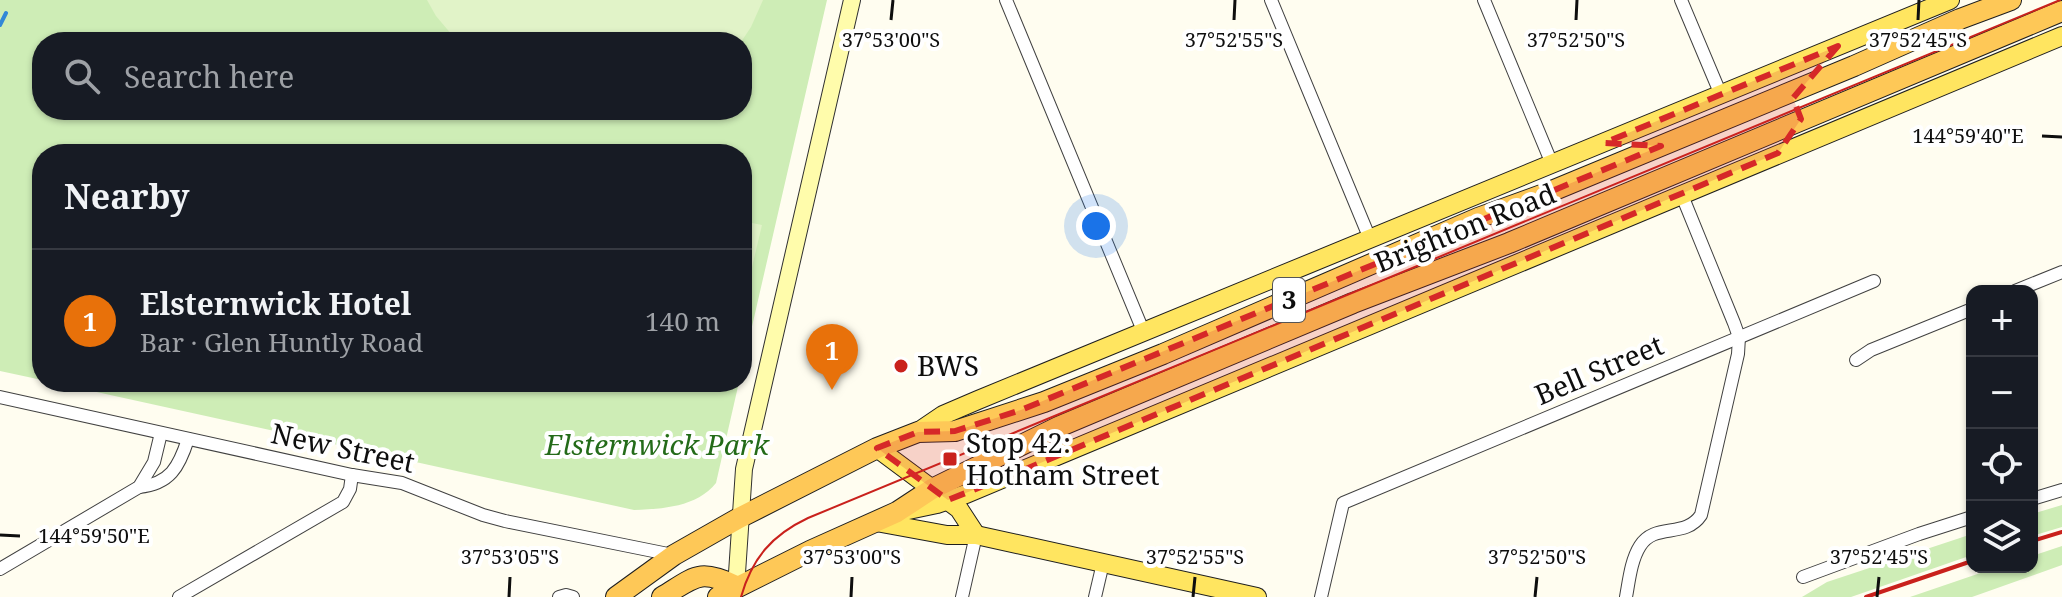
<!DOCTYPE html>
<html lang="en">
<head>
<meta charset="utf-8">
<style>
	body { margin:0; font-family:"Noto Serif",serif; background:#20242c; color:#f1f3f6 }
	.controls { position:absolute; right:24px; bottom:24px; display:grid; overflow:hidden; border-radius:16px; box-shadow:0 2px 6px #0004 }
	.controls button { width:72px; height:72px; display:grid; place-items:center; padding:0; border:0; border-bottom:2px solid #363941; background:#171b24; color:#f1f3f6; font:40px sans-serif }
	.you { position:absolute; left:1096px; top:226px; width:28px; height:28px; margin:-20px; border:6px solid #fff; border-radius:50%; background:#1a73e8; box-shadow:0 0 0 12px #1a73e833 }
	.badge { display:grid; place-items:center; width:52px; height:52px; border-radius:50%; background:#c9211c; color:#fff; font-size:26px; font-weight:700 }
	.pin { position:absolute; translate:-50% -66px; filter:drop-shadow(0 2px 4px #0008) }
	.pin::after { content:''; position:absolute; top:42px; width:28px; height:24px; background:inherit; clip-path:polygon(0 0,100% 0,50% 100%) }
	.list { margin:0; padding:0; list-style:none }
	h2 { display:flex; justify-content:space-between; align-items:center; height:104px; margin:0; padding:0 32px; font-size:34px }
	h2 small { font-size:26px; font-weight:400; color:#9ea1a6 }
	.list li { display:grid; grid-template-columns:52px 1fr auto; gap:24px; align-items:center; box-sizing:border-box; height:144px; padding:0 32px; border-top:2px solid #363941 }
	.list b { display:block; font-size:30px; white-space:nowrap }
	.list p { margin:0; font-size:26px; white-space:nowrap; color:#9ea1a6 }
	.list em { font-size:26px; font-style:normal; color:#9ea1a6 }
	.icon { flex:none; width:44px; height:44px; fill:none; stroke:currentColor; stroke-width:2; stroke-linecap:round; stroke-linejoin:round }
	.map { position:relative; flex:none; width:2062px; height:597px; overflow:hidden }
	.search { position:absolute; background:#171b24; box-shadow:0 2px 6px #0004; left:32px; top:32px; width:720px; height:88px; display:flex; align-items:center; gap:20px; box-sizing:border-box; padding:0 28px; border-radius:32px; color:#9ea1a6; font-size:30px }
	.panel { position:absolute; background:#171b24; box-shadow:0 2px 6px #0004; left:32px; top:144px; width:720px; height:248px; border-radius:32px }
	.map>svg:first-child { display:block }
	.green { fill:#ceedb6; fill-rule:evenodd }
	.pitch { fill:#e1f3c8 }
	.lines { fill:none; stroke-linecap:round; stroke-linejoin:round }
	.stream { stroke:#3288d7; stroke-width:4 }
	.minor-casing { stroke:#414141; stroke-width:14 }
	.secondary-casing { stroke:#303030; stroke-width:18 }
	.primary-casing { stroke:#1f1f1f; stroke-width:20 }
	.trunk-casing { stroke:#1f1f1f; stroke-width:22 }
	.minor { stroke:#fff; stroke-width:12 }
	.secondary { stroke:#fffcab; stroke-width:16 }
	.primary { stroke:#ffe560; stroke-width:18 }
	.trunk { stroke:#fec857; stroke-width:20 }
	.tram { stroke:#c9211c; stroke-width:2 }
	.rail { stroke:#c9211c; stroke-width:4 }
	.marked { fill:#d62828; fill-opacity:0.2; stroke:#d62828; stroke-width:6; stroke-dasharray:16 10; stroke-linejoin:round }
	.ticks { fill:none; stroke:#0e0e0e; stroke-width:3 }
	.poi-dot { fill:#c9211c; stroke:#fff; stroke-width:3 }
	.labels { text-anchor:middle; stroke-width:8; stroke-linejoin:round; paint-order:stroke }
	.shield { fill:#fff; stroke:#565656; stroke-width:2 }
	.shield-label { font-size:26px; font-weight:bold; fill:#0e0e0e }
	.street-label { font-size:28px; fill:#0e0e0e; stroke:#fff }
	.poi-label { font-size:28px; fill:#0e0e0e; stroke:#fff; text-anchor:start }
	.park-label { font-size:28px; font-style:italic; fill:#246b19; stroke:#fff }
	.ticks-label { font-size:20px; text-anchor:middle; fill:#0e0e0e; stroke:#fff; stroke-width:8; stroke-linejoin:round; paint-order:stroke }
</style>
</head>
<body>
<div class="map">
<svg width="2062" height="597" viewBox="0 0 2062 597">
	<rect width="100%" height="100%" fill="#fffdf0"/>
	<g class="green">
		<path d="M0 0H827L742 370V154H42V380L0 371ZM42 42H742V110H42Z"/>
		<path d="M51 382H739L716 483C697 507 662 509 634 510Z"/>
		<path d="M2062 505V527L2032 536V514Z"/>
		<path d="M1972 534V555L1851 597H1802L1827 582Z"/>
		<path d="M2062 546V565L1972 597H1910L1998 567H2032V556Z"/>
	</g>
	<g class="pitch">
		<path d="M427 0H763L751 27 741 42H458L436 16Z"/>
		<path d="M742 221 762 225 742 309Z"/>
	</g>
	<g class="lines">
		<path class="stream" d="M0 25 6 13"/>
		<defs>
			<g id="minor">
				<path d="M1006 0 1144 333"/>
				<path d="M1271 0 1370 239"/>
				<path d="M1484 0 1552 164"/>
				<path d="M1681 0 1721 95"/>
				<path d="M2015 291 2062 272"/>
				<path d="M1856 360 1871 350 1972 309"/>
				<path d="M0 397 352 475 402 483 483 515 505 521 673 555"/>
				<path d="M139 487C170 484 179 467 188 439"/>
				<path d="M2032 499 2062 490"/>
				<path d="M0 569 139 487 154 462 161 433"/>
				<path d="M1803 577 1919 534 1972 517"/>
				<path d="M179 597 343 502 350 489 352 475"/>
				<path d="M559 597 566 595 573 597"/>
				<path d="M962 597 976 535"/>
				<path d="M1095 597 1103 563"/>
				<path d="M1321 597 1343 503 1874 281"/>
				<path d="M1626 597C1629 581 1631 560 1640 546 1655 522 1685 539 1701 515L1738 354 1739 337 1734 323 1681 193"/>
			</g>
			<path id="secondary" d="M736 588 744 469 852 0"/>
			<g id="primary">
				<path d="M918 432 943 415 978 400 1950 0"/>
				<path d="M877 448 959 509 976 535"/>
				<path d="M899 512 937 504 966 494 2062 36"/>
				<path d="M876 522 947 535H976L1257 597"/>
			</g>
			<g id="trunk">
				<path d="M616 597 674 555 739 518 877 448 918 432 955 431 1044 402 1163 354 1478 218 1547 193 1854 66 1960 19 2011 0"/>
				<path d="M662 597C695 577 699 568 736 586"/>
				<path d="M718 597 810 551 897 512 932 489 1058 427 1353 303 1509 243 2062 11"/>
			</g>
		</defs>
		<use href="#minor" class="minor-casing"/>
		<use href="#secondary" class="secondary-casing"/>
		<use href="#primary" class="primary-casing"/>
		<use href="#trunk" class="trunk-casing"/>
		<use href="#minor" class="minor"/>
		<use href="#secondary" class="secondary"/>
		<use href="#primary" class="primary"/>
		<use href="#trunk" class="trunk"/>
		<path class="tram" d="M741 597C752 558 772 535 808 518L2060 0"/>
		<g class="rail">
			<path d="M2032 541 2062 532"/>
			<path d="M1866 597 1972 561"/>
		</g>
	</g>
	<path class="marked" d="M1838 46 1793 98 1801 119 1778 153 1026 469 948 500 877 448 918 432 955 431 1021 410 1661 146 1604 143Z"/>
	<path class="ticks" d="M891 20 893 0M1234 20 1235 0M1576 20 1577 0M1918 20 1919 0M2042 136 2062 137M0 535 20 536M509 597 510 577M851 597 852 577M1193 597 1195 577M1535 597 1537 577M1877 597 1879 577"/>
	<g class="poi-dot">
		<circle cx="901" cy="366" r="8"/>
		<rect x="942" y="451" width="16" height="16" rx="4"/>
	</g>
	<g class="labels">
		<rect class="shield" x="1273" y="278" width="32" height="44" rx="6"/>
		<g class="shield-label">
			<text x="1289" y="309">3</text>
		</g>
		<g class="street-label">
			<text transform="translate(1465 228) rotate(-22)" y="10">Brighton Road</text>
			<text transform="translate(1599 370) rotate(-23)" y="10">Bell Street</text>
			<text transform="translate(343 448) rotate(12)" y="10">New Street</text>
		</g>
		<g class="poi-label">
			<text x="917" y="376">BWS</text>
			<text x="966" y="453">Stop 42:<tspan x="966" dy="32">Hotham Street</tspan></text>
		</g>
		<g class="park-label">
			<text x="657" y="455">Elsternwick Park</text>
		</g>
	</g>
	<g class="ticks-label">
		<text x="891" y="47">37°53'00"S</text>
		<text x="1234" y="47">37°52'55"S</text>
		<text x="1576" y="47">37°52'50"S</text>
		<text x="1918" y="47">37°52'45"S</text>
		<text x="1968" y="143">144°59'40"E</text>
		<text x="94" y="543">144°59'50"E</text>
		<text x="510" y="564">37°53'05"S</text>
		<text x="852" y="564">37°53'00"S</text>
		<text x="1195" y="564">37°52'55"S</text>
		<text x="1537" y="564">37°52'50"S</text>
		<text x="1879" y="564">37°52'45"S</text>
	</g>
</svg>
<div class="controls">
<button>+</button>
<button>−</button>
<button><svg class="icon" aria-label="locate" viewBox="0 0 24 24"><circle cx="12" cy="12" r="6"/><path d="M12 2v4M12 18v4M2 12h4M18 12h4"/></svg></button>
<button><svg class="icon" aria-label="layers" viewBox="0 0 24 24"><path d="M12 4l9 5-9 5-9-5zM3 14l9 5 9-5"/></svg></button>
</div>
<div class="you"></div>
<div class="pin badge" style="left:832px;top:390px;background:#e8710a">1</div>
<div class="search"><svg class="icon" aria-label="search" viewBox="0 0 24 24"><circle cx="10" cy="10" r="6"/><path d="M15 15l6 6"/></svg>Search here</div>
<section class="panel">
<h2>Nearby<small></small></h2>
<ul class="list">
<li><span class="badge" style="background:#e8710a">1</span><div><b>Elsternwick Hotel</b><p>Bar · Glen Huntly Road</p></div><em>140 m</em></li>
</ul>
</section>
</div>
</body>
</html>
